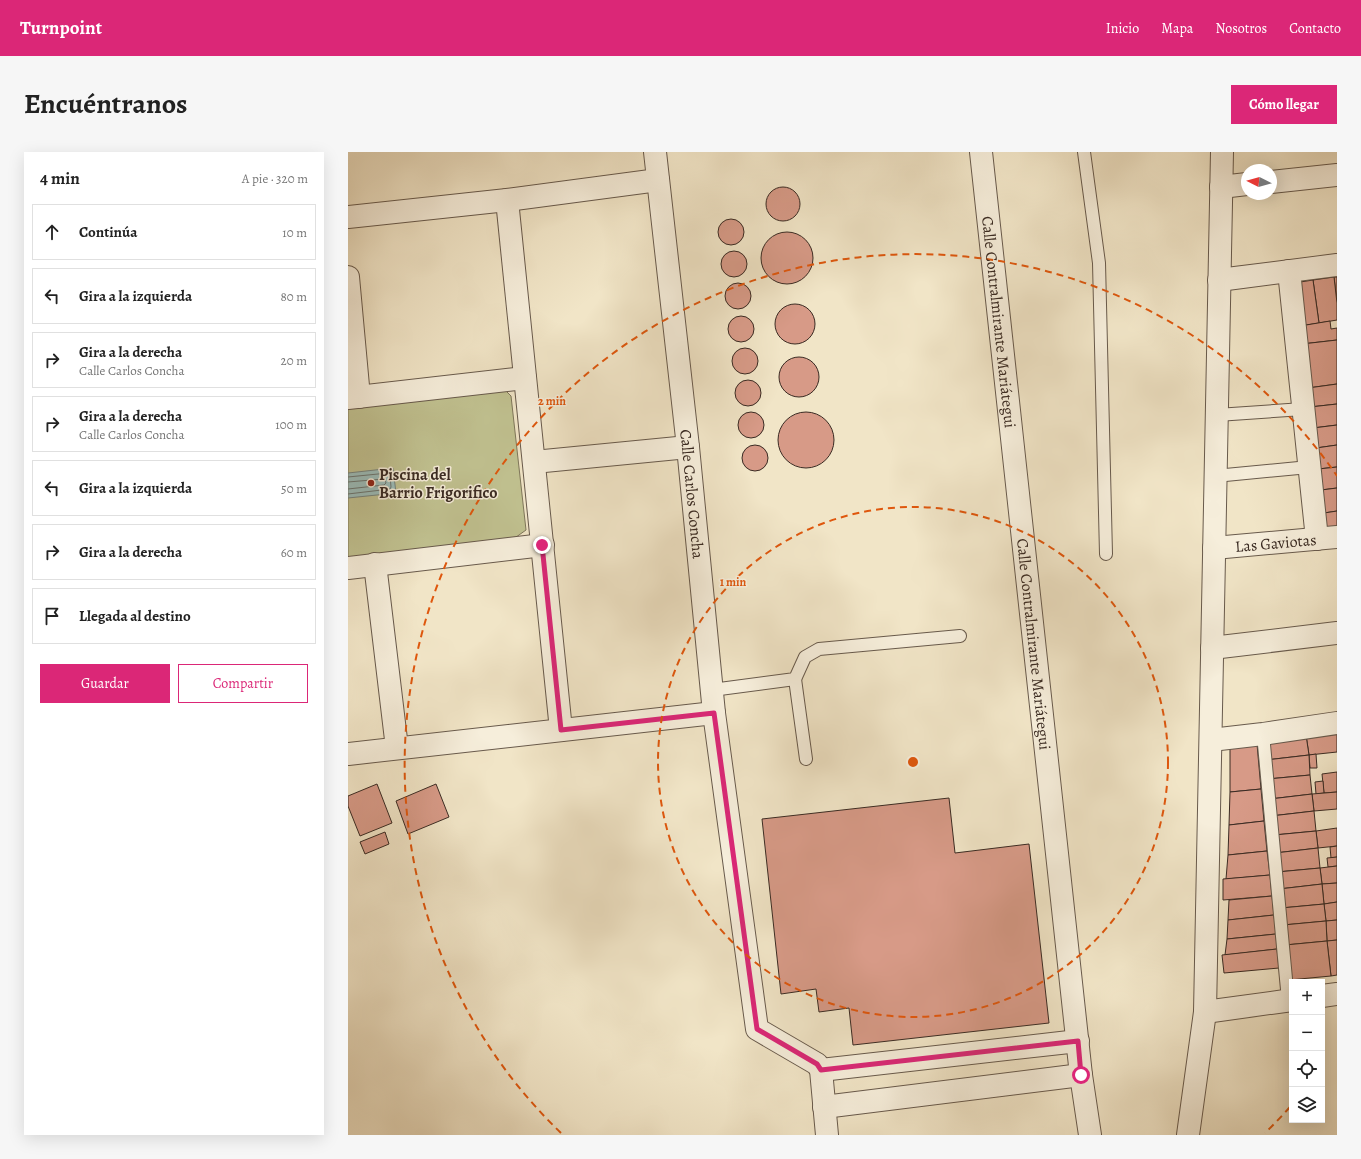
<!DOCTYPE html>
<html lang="es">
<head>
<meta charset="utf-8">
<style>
	body { margin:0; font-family:Alegreya,serif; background:#f6f6f6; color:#222 }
	.controls { position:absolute; right:12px; bottom:12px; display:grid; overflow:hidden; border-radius:0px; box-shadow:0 4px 16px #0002 }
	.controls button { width:36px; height:36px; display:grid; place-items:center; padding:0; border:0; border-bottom:1px solid #e0e0e0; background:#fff; color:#222; font:20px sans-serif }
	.compass { position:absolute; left:893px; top:12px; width:36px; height:36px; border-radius:50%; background:#fff; box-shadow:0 4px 16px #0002; rotate:276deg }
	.stop { position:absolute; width:12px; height:12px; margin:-9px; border:3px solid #db2777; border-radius:50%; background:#fff }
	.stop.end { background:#db2777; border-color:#fff; box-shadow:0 1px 4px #0008 }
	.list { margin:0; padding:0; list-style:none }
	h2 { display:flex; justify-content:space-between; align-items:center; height:52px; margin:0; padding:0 16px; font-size:17px }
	h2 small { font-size:13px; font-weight:400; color:#767676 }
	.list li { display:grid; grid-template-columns:26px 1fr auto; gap:12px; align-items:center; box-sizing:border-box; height:56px; margin:0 8px 8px; padding:0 8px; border:1px solid #e0e0e0; border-radius:0px }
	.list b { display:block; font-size:15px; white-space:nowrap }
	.list p { margin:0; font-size:13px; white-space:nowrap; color:#767676 }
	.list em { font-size:13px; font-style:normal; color:#767676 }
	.actions { display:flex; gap:8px; padding:12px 16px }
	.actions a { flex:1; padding:9px 0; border:1px solid #db2777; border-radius:0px; text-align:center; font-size:14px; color:#db2777 }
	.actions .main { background:#db2777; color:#fff }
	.icon { flex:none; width:22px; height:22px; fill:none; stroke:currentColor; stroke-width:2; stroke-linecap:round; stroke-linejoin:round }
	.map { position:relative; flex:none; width:989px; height:983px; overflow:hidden; border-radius:0px }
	header { display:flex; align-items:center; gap:24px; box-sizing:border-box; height:56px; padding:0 20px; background:#db2777; color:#fff }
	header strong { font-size:19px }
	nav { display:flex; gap:22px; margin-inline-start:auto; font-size:14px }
	.intro { display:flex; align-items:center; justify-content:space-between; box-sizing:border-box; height:96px; padding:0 24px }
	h1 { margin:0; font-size:28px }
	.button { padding:10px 18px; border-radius:0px; background:#db2777; color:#fff; font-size:14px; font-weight:700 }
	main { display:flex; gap:24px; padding:0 24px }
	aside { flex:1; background:#fff; border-radius:0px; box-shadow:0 4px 16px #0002 }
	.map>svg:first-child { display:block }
	.green { fill:#c1c291; stroke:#7e765a }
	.water { fill:#9cbebc; stroke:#75837f }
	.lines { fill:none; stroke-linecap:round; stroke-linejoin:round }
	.shore { stroke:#6b7470; stroke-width:1 }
	.building { fill:#d79a87; stroke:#3a2b23 }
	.lane-casing { stroke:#685a4c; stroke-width:14 }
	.street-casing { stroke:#685a4c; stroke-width:24 }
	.lane { stroke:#f6eedb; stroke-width:12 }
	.street { stroke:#f6eedb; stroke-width:22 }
	.route { stroke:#db2777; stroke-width:5 }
	.ring { fill:none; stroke:#df570d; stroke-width:2; stroke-dasharray:7 5 }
	.poi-dot { fill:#8f2418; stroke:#f6eedb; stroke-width:1.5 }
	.labels { text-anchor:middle; stroke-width:3; stroke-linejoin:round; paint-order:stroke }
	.street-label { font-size:16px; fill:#3a2b23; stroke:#f6eedb }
	.poi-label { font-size:16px; font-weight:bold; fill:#3a2b23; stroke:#f6eedb; text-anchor:start }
	.centre { fill:#df570d; stroke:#f6eedb; stroke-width:2 }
	.ring-label { font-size:12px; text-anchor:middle; font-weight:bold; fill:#df570d; stroke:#f6eedb; stroke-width:3; stroke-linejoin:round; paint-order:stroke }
</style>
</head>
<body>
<header>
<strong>Turnpoint</strong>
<nav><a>Inicio</a><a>Mapa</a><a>Nosotros</a><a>Contacto</a></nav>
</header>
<div class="intro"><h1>Encuéntranos</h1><a class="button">Cómo llegar</a></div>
<main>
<aside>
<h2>4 min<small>A pie · 320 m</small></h2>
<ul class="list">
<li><svg class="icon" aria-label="ahead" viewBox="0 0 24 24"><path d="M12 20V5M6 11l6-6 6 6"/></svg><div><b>Continúa</b></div><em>10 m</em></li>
<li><svg class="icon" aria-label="left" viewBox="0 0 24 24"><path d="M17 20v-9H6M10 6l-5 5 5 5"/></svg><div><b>Gira a la izquierda</b></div><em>80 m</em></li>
<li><svg class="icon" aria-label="right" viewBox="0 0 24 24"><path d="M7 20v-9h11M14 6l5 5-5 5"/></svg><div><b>Gira a la derecha</b><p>Calle Carlos Concha</p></div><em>20 m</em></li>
<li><svg class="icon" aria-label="right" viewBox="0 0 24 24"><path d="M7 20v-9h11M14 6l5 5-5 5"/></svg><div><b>Gira a la derecha</b><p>Calle Carlos Concha</p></div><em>100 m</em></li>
<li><svg class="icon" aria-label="left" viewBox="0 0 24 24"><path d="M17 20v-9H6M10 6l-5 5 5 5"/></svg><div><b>Gira a la izquierda</b></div><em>50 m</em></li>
<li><svg class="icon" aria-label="right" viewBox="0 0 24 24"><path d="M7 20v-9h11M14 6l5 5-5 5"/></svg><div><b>Gira a la derecha</b></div><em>60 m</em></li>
<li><svg class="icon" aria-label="arrive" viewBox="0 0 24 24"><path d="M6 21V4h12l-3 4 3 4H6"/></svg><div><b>Llegada al destino</b></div></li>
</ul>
<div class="actions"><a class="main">Guardar</a><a>Compartir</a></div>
</aside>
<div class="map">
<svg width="989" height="983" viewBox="0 0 989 983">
	<rect width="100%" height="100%" fill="#f1e5c7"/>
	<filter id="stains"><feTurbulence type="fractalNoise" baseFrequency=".005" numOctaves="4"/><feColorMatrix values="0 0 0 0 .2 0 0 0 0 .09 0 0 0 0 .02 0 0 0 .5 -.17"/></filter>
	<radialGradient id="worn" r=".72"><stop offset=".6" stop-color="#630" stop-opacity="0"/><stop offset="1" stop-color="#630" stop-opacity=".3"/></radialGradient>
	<path class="green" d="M157 238 163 244 178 378 164 388 0 406V255Z"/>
	<path class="water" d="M45 316 48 341 0 346V321Z"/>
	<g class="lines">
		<g class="shore">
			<path d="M0 325 40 321 42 323 43 335 42 337 0 342"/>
			<path d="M0 330 35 327 37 328 38 331 36 333 0 337"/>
		</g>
	</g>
	<g class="building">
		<circle cx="435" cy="52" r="17"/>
		<circle cx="383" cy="80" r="13"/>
		<circle cx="439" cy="106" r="26"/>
		<circle cx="386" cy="112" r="13"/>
		<path d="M986 125H989V151Z"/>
		<path d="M986 125 989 151V168L971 171 965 128Z"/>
		<path d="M965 128 971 171 952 174 946 131Z"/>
		<circle cx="390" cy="144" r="13"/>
		<circle cx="447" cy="172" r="20"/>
		<circle cx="393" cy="177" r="13"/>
		<path d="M982 169 983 177 989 176V188L954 192 952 174Z"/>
		<path d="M989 188V232L960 236 954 192Z"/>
		<circle cx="397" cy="209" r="13"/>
		<circle cx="451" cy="225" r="20"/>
		<circle cx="400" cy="241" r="13"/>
		<path d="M989 232V252L962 255 960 236Z"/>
		<path d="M989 252V273L965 276 962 255Z"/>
		<circle cx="403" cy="273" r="13"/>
		<circle cx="458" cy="288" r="28"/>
		<path d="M989 273V293L968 296 965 276Z"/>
		<circle cx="407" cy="306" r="13"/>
		<path d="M989 293V315L970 317 968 296Z"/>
		<path d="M989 315V336L973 338 970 317Z"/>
		<path d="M989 336V359L976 361 973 338Z"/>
		<path d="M989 359V377L979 379 976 361Z"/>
		<path d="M989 580V600L961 603 958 583Z"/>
		<path d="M958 583 961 603 918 608 916 588Z"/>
		<path d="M909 592 913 637 882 640V594Z"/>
		<path d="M968 602 969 616H962L961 603Z"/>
		<path d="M961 603 962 623 920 627 918 608Z"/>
		<path d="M989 620V640L976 641 974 622Z"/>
		<path d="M962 623 964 642 922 647 920 627Z"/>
		<path d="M975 629 976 641 968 642 967 630Z"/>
		<path d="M29 632 44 671 12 684 0 654V644Z"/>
		<path d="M88 632 101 665 60 682 48 649Z"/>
		<path d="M913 637 916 669 881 673 882 640Z"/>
		<path d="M989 640V657L966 659 964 642Z"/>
		<path d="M964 642 966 659 923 664 922 647Z"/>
		<path d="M601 646 607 701 681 692 701 871 505 893 501 856 471 860 468 837 433 842 414 667Z"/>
		<path d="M966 659 968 679 926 683 923 664Z"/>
		<path d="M916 669 919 699 880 703 881 673Z"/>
		<path d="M989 676V694L970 696 968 679Z"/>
		<path d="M968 679 970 696 927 701 926 683Z"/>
		<path d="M37 680 41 692 17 702 12 690Z"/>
		<path d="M989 694V705L983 706 982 695Z"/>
		<path d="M970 696 972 716 929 720 927 701Z"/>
		<path d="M919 699 922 723 878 727 880 703Z"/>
		<path d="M989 705V714L980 715 979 706Z"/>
		<path d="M989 714V731L974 732 972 716Z"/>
		<path d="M972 716 974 732 931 737 929 720Z"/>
		<path d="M922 723 924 744 875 748V727Z"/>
		<path d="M989 731V750L976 752 974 732Z"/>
		<path d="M974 732 976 752 933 756 931 737Z"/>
		<path d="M924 744 926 763 880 768 881 748Z"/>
		<path d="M989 750V768L978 769 976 752Z"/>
		<path d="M976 752 978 769 935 773 933 756Z"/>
		<path d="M926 763 928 782 879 787 880 768Z"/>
		<path d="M989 768V788L979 789 978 769Z"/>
		<path d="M978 769 979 789 937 793 935 773Z"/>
		<path d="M928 782 929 797 877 803 879 787Z"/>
		<path d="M989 788V823L983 824 979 789Z"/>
		<path d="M979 789 983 824 941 828 937 793Z"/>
		<path d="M929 797 931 816 876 821 874 803Z"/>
	</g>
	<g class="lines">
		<defs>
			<g id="lane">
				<path d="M736 0 751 111 758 402"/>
				<path d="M869 263 955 257"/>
				<path d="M867 324 961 315"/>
				<path d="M447 527 458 607"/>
				<path d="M364 538 447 527 457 505 471 497 612 484"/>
				<path d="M915 582 940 848"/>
			</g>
			<g id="street">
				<path id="s1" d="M307 0 340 295 366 561 409 877 469 912 473 918 479 983"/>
				<path id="s2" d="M633 0 733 923 742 983"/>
				<path d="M923 30 989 23"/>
				<path d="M873 35 899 32"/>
				<path d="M159 48 213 578"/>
				<path d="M0 65 159 48 310 28"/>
				<path d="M941 119 969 387"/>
				<path d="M0 125 11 245"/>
				<path d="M871 128 989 113"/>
				<path d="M0 246 177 226"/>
				<path d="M186 310 340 295"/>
				<path id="s3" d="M866 396 989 385"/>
				<path d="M27 412 49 596"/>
				<path d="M0 416 195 393"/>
				<path d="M864 496 989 481"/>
				<path d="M863 588 915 582 989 571"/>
				<path d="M0 602 366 561"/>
				<path d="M974 844 989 842"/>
				<path d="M857 860 944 848"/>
				<path d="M473 918 730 889"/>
				<path d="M476 955 733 923"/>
				<path d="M840 983 857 860 874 0"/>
			</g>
		</defs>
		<use href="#lane" class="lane-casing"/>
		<use href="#street" class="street-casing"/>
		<use href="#lane" class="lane"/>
		<use href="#street" class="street"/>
	</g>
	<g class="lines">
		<path class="route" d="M194 393 213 578 366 561 409 877 469 912 473 918 730 889 733 923"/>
	</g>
	<g class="ring">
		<circle cx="565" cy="610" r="255"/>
		<path d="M942 955A511 511 0 0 1 917 981M213 981A511 511 0 1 1 989 324"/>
	</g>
	<circle class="poi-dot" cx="23" cy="331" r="4"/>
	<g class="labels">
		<g class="street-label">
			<text dy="6" stroke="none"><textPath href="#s2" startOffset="171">Calle Contralmirante Mariátegui</textPath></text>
			<text dy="6" stroke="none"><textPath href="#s1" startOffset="344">Calle Carlos Concha</textPath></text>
			<text dy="6" stroke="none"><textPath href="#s3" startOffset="62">Las Gaviotas</textPath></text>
			<text dy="6" stroke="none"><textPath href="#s2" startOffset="495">Calle Contralmirante Mariátegui</textPath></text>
		</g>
		<g class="poi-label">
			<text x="31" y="328">Piscina del<tspan x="31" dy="18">Barrio Frigorifico</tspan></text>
		</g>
	</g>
	<circle cx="565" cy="610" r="6" class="centre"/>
	<g class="ring-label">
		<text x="204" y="253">2 min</text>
		<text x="385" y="434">1 min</text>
	</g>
	<rect width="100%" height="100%" filter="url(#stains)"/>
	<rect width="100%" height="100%" fill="url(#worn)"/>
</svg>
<div class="controls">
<button>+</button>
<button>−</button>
<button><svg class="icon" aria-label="locate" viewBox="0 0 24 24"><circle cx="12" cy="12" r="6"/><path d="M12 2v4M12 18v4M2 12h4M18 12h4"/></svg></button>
<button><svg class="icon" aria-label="layers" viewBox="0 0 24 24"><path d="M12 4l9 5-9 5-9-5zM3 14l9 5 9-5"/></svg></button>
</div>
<svg class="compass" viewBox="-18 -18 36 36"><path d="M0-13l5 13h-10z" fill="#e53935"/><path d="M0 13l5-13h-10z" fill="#767676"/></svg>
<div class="stop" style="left:733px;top:923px"></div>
<div class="stop end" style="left:194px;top:393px"></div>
</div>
</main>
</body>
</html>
